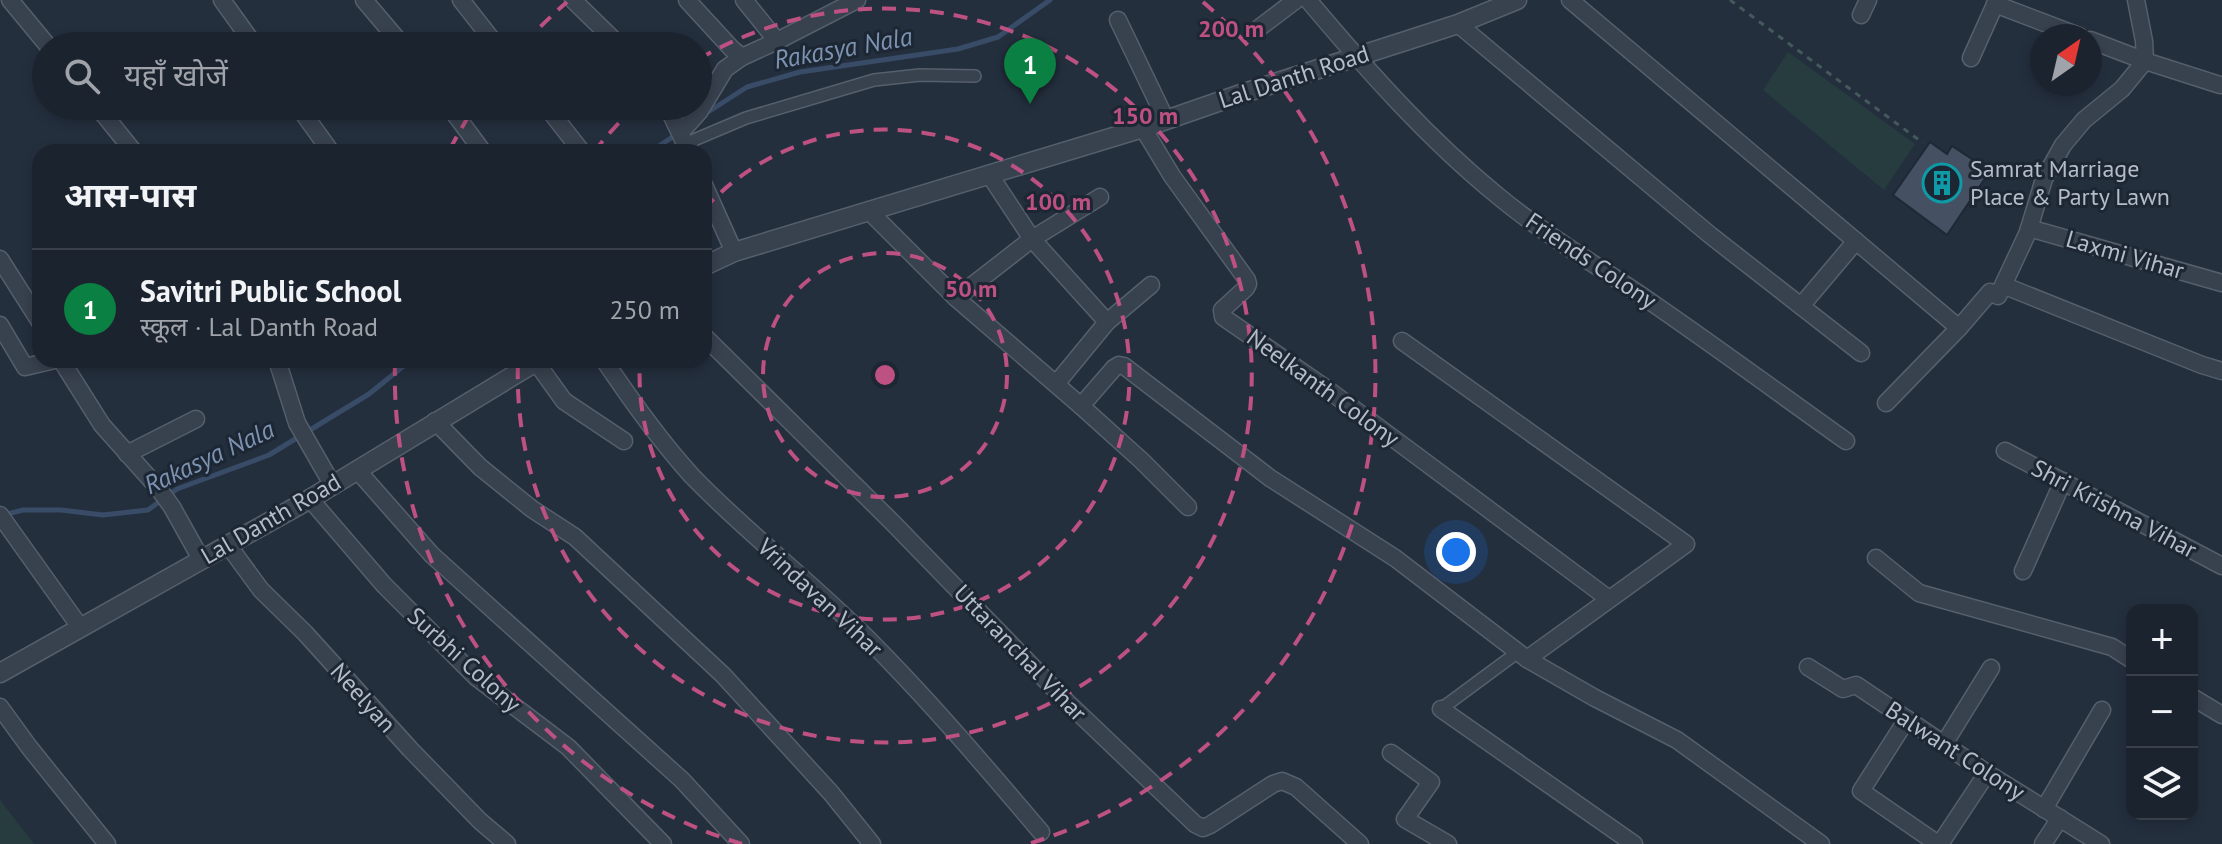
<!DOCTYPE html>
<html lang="hi">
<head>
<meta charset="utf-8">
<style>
	body { margin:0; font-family:"PT Sans","Noto Sans Devanagari",sans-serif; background:#242b36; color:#f1f3f6 }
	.controls { position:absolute; right:24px; bottom:24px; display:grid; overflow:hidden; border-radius:16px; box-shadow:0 4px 12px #0003 }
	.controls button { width:72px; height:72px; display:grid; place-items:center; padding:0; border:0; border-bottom:2px solid #39404a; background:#1b232e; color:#f1f3f6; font:40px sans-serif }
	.compass { position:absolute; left:2030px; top:24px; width:72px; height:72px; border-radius:50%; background:#1b232e; box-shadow:0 4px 12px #0003; rotate:34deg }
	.you { position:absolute; left:1456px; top:552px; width:28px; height:28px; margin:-20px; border:6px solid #fff; border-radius:50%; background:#1a73e8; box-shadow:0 0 0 12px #1a73e833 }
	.badge { display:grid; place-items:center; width:52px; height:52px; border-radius:50%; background:#0b8043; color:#fff; font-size:26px; font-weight:700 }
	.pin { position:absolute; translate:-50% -66px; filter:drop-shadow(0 2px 4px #0008) }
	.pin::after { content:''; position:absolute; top:42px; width:28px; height:24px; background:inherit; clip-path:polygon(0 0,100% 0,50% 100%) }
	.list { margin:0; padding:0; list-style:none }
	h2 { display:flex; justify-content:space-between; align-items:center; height:104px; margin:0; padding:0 32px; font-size:34px }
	h2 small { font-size:26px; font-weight:400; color:#a0a4aa }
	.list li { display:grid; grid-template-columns:52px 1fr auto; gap:24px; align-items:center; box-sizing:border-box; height:120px; padding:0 32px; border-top:2px solid #39404a }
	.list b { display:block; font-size:30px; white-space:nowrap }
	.list p { margin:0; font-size:26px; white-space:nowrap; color:#a0a4aa }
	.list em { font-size:26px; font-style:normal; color:#a0a4aa }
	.icon { flex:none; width:44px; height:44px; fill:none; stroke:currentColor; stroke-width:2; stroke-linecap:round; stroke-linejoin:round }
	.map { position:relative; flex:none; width:2222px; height:844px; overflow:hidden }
	.search { position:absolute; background:#1b232e; box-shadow:0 4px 12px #0003; left:32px; top:32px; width:680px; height:88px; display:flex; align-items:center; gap:20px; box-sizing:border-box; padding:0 28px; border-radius:44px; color:#a0a4aa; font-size:30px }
	.panel { position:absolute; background:#1b232e; box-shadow:0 4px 12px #0003; left:32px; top:144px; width:680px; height:224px; border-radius:24px }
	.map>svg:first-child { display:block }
	.green { fill:#263c3f }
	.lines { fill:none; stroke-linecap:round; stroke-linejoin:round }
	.stream { stroke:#394c67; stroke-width:5 }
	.building { fill:#455162; stroke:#1f2835; stroke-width:2 }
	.pedestrian-casing { stroke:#565f6c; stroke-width:14 }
	.minor-casing { stroke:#565f6c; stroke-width:19 }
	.tertiary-casing { stroke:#565f6c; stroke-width:21 }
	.path { stroke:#44595c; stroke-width:3; stroke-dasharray:6 6; stroke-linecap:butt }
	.pedestrian { stroke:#38414e; stroke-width:11 }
	.minor { stroke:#38414e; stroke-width:16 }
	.tertiary { stroke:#38414e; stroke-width:18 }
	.ring { fill:none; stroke:#bd5182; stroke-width:4; stroke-dasharray:14 10 }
	.labels { text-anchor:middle; stroke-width:6; stroke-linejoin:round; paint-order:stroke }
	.street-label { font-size:24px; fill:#b4bcc9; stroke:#1d2633 }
	.poi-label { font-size:24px; fill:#b4bcc9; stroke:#1d2633; text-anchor:start }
	.water-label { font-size:26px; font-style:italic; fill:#7c92b1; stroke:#1d2633 }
	.centre { fill:#bd5182; stroke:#1d2633; stroke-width:4 }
	.ring-label { font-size:24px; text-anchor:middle; font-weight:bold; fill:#bd5182; stroke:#1d2633; stroke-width:6; stroke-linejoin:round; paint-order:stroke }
</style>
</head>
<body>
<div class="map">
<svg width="2222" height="844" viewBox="0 0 2222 844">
	<rect width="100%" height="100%" fill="#242f3e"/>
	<g class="green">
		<path d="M1788 52 1915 144 1884 190 1763 90Z"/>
		<path d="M0 800 34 844H0Z"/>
	</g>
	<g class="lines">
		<g class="stream">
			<path d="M705 114 747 87 800 72 958 49 998 37 1050 0"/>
			<path d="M650 152 677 134"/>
			<path d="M3 515 23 510H61L103 515 148 510 177 489 269 455 369 394 411 360"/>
		</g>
	</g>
	<path class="building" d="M1930 142 1947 154 1952 146 1990 171 1947 235 1893 195Z"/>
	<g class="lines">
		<defs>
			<g id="pedestrian">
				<path d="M688 149 694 140 746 118 874 80 920 75 975 76"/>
				<path d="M1441 709 1518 652"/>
			</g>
			<g id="minor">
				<path d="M10 0 48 46"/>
				<path d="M222 0 255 46"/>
				<path d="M364 0 403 46"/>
				<path d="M461 0 497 46"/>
				<path d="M573 0 620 46"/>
				<path d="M687 0 732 49 742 57"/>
				<path d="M744 0 777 41"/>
				<path d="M1308 0C1367 70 1427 138 1498 196 1545 235 1598 266 1648 300 1715 346 1780 394 1846 441"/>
				<path d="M1570 0 1959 328"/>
				<path d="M1995 4 2079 36"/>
				<path d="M1861 15 1868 0"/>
				<path d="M1118 20 1166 120"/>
				<path d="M1458 24 1710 235 1861 353"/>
				<path d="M1259 28 1296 0"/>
				<path d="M2090 40 2145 61 2220 85"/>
				<path d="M1971 58 1997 0"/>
				<path d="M97 106 134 152"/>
				<path d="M298 106 331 152"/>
				<path d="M449 106 483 152"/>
				<path d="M546 106 582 152"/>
				<path d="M667 106 689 152"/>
				<path d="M1143 128 1172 176 1247 280 1248 284 1246 288 1222 310 1223 317 1327 389 1609 599"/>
				<path d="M681 132 699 112 725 69 742 57 777 41 857 0"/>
				<path d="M989 174 1032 239 1107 322 1056 384"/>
				<path d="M704 185 734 252"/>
				<path d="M870 212 956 298 1081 406 1142 461 1188 507"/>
				<path d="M2029 228 2222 283"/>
				<path d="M0 259 40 322"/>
				<path d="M2005 286 2202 365 2222 371"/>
				<path d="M956 298 1032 239 1100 197"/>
				<path d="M1801 306 1856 241"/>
				<path d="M1107 322 1151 285"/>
				<path d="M0 325 25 367 55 360"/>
				<path d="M704 336 892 522 1064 699 1195 824 1203 828 1210 825 1273 784 1282 781 1296 787 1360 844"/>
				<path d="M1402 341 1686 544 1527 659"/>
				<path d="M61 360 102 425 159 489 172 507 201 559"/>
				<path d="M277 360 297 423 332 484"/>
				<path d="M604 360C631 400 659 440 692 476 747 533 810 581 866 637 928 699 985 766 1041 832"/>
				<path d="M536 362 564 401 624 441"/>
				<path d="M1886 403 1959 328 1990 292 1998 296 2028 232 2044 179 2063 145 2084 120 2122 89 2145 61 2144 41 2136 0"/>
				<path d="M1081 406 1114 368 1119 365 1124 366 1270 478 1395 558 1527 659 1595 698 1677 740 1821 844"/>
				<path d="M435 421 480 467 532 509 575 537 723 675 831 793 872 844"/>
				<path d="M2005 451 2222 566"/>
				<path d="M127 454 196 419"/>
				<path d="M358 471 432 555 682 780 741 844"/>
				<path d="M310 499 384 585 477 678 568 747 663 844"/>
				<path d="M0 515 80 627"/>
				<path d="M228 545 261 590 305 633 410 749 480 821 507 844"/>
				<path d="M1876 558 1919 593 2112 647 2132 660"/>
				<path d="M2023 571 2063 481"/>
				<path d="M1808 667 1843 689 1856 685 1987 773 2101 844"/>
				<path d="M2192 697 2222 715"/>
				<path d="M0 707 29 747 107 844"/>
				<path d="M1441 709 1634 844"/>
				<path d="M1907 719 1861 791 1938 844"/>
				<path d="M1944 744 1991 668"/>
				<path d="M1391 753 1431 782 1405 819 1448 844"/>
				<path d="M2044 809 2102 710"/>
				<path d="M1940 844 1987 773"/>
				<path d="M2043 844 2060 818"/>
			</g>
			<g id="tertiary">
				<path d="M704 266 734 252 1143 128 1241 94 1458 24 1517 0"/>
				<path d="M0 673 310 499 539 360"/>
			</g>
		</defs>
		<use href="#pedestrian" class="pedestrian-casing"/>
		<use href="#minor" class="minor-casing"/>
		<use href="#tertiary" class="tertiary-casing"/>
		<path class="path" d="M1730 0 1923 143"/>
		<use href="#pedestrian" class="pedestrian"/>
		<use href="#minor" class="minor"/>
		<use href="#tertiary" class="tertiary"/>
	</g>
	<g class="ring">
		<circle cx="885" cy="375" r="122"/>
		<path d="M704 209A245 245 0 1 1 640 360"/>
		<path d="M594 152A367 367 0 0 1 635 107M699 59A367 367 0 1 1 518 362"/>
		<path d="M742 844A490 490 0 0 1 395 362M450 149A490 490 0 0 1 474 108M524 44A490 490 0 0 1 567 2M1203 2A490 490 0 0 1 1028 844"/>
	</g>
	<defs>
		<symbol id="building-ring" viewBox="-11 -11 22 22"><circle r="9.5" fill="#1d2633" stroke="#0f9aa8" stroke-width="1.5"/><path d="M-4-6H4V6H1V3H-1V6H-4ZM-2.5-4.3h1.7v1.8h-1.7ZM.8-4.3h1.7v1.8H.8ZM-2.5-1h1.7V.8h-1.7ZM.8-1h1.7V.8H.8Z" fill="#0f9aa8"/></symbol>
	</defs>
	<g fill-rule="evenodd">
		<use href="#building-ring" x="1920" y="161" width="44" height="44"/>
	</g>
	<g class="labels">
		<g class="street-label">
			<text transform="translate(1294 77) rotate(-18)" y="8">Lal Danth Road</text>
			<text transform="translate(2125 255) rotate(16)" y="8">Laxmi Vihar</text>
			<text transform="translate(1591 261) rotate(34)" y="8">Friends Colony</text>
			<text transform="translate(1323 388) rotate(36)" y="8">Neelkanth Colony</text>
			<text transform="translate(2114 509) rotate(28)" y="8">Shri Krishna Vihar</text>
			<text transform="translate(271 519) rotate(-30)" y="8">Lal Danth Road</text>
			<text transform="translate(820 598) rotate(43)" y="8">Vrindavan Vihar</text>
			<text transform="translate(1020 653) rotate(46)" y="8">Uttaranchal Vihar</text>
			<text transform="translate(464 660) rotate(42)" y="8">Surbhi Colony</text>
			<text transform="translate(363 698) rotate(48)" y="8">Neelyan</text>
			<text transform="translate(1955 751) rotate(33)" y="8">Balwant Colony</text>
		</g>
		<g class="poi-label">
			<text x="1970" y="177">Samrat Marriage<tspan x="1970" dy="28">Place &amp; Party Lawn</tspan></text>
		</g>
		<g class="water-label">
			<text transform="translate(843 48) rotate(-10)" y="9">Rakasya Nala</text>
			<text transform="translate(209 457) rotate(-25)" y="9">Rakasya Nala</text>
		</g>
	</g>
	<circle cx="885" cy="375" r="12" class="centre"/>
	<g class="ring-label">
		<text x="1231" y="37">200 m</text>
		<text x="1145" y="124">150 m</text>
		<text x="1058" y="210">100 m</text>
		<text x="971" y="297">50 m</text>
	</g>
</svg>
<div class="controls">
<button>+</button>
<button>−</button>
<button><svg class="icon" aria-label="layers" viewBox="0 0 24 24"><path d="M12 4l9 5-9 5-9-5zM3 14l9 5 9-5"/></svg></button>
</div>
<svg class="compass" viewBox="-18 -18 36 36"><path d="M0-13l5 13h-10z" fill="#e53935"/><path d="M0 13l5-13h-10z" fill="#a0a4aa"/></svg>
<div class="you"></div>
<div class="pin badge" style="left:1030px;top:104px">1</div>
<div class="search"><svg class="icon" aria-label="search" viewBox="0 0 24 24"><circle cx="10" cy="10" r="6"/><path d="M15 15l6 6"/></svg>यहाँ खोजें</div>
<section class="panel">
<h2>आस-पास<small></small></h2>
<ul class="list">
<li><span class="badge">1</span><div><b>Savitri Public School</b><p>स्कूल · Lal Danth Road</p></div><em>250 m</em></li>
</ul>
</section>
</div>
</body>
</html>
